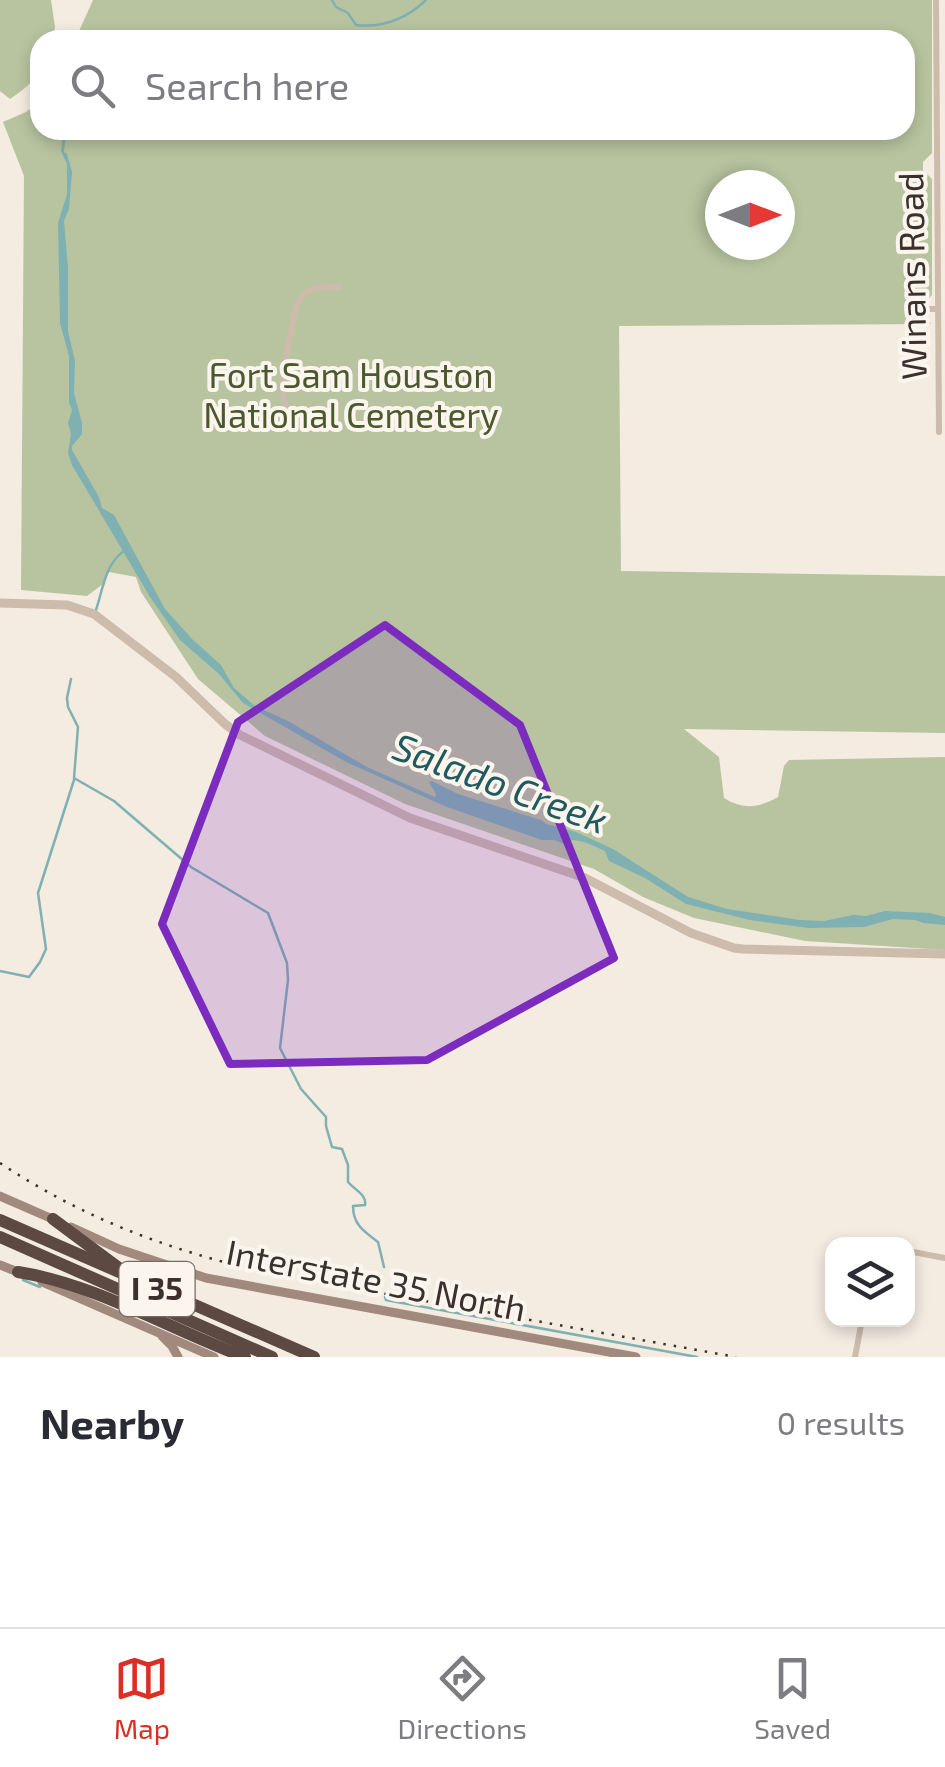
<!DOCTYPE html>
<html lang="en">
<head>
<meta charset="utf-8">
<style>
	body { margin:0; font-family:"Exo 2",sans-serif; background:#f2f2f3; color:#2b2b33 }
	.controls { position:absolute; right:30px; bottom:30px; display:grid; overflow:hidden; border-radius:20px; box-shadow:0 5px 15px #0003 }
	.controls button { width:90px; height:90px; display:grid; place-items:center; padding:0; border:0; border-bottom:2px solid #e1e1e2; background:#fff; color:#2b2b33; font:50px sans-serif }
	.compass { position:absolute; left:705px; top:170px; width:90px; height:90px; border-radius:50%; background:#fff; box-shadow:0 5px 15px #0003; rotate:90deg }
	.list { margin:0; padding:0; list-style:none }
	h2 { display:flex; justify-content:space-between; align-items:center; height:130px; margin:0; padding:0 40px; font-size:42px }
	h2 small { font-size:32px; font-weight:400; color:#7c7c81 }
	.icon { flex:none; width:55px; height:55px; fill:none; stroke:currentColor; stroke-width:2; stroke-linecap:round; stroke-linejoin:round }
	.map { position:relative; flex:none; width:945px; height:1357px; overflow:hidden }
	.search { position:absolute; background:#fff; box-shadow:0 5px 15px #0003; left:30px; right:30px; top:30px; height:110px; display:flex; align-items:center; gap:25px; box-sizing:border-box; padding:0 35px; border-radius:30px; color:#7c7c81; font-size:38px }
	.sheet { height:270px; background:#fff }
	nav { display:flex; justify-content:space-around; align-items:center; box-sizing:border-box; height:140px; border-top:2px solid #e1e1e2; background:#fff; font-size:28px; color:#7c7c81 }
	nav a { display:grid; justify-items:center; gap:5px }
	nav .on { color:#d93025 }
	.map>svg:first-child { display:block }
	.green { fill:#b8c4a0; fill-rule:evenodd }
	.water { fill:#7fb0b2 }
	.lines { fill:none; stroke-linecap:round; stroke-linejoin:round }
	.stream { stroke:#7fb0b2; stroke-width:2.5 }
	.minor { stroke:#cdbbac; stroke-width:6 }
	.tertiary { stroke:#cdbbac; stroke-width:9 }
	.secondary { stroke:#a18a7d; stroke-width:9 }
	.motorway { stroke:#5c4a42; stroke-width:12 }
	.rail { stroke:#3b302b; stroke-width:2.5; stroke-dasharray:2.5 8; stroke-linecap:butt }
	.marked { fill:#7b2cbf; fill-opacity:0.2; stroke:#7b2cbf; stroke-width:8; stroke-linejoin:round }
	.labels { text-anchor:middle; stroke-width:8; stroke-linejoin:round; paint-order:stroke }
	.shield { fill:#fbf5ee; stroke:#756b66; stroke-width:2.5 }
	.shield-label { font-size:32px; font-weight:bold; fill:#3b302b }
	.street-label { font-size:35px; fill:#3b302b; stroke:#fbf5ee }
	.park-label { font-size:35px; fill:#4a5a2e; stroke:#fbf5ee }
	.water-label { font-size:38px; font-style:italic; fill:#1f5a5e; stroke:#fbf5ee }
</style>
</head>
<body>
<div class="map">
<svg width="945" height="1357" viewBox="0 0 945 1357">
	<rect width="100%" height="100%" fill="#f4ebe1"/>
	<g class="green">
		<path d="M0 0H51L55 27 53 40H40C40 75 39 79 10 99L0 91Z"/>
		<path d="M93 0H932V153L923 162V170L932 179V295L923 304 924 313 931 324 619 326 621 571 945 576V733L684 729 719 757 724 798C744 810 758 808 778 797L784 766 789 760 945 757V950L805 941 694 918 643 897 594 869 405 804 265 736 198 679 141 592 136 577 109 572 103 584 87 596 21 590 24 176 3 122 26 112 40 101V130H905V40H75ZM720 185H780V245H720Z"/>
	</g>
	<path class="water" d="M64 130H70L65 142 64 152 67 154 72 172 69 209 64 221 68 267V331L75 361 74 393 82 423V434L72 446V450L99 497 102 508 114 515 165 609 192 639 221 665 234 688 255 706 288 721 367 767 435 797 436 794 429 782 432 781 458 794 541 820 546 824 576 832 613 849 688 897 727 909 800 920 824 921 853 915 866 916 885 911 930 913 945 917V925L923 923 915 920 893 919 864 927 809 928 750 920 686 904 645 878 609 861 605 851C593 846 580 838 567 841V845L554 840H542L447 807 346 762 243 703 219 674 180 640 150 597 72 465 68 453 71 434 68 423 72 410 69 403V356L60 323 58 223 67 194V164L61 151Z"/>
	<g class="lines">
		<g class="stream">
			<path d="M332 0 336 7 348 13 356 25C383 28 407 18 426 0"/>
			<path d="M96 610C103 589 105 564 124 551"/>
			<path d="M71 679 67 698 68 707 78 727 74 778 114 801 191 867 268 913 287 963 288 980 280 1048 301 1089 326 1117V1126L332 1147 342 1149 348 1165V1182C355 1190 367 1195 365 1205L353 1206C353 1224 363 1231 378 1242L384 1267"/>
			<path d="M0 971 29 977 40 962 46 949 38 893 74 780"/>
			<path d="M23 1280 40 1287"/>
			<path d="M385 1297 386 1300 697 1357"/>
		</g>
		<g class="minor">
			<path d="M936 0 939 432"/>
			<path d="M923 309H937"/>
			<path d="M315 423C304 421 294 419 287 409 275 391 293 328 296 306 305 285 320 287 339 287"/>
			<path d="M908 1251 945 1258"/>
			<path d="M855 1357 862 1320"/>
		</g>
		<path class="tertiary" d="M0 603 67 605 94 614 176 677 225 724 240 735 410 818 585 878 691 933 734 948 743 949 945 954"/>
		<g class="secondary">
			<path d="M0 1196 57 1221"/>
			<path d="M71 1227 119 1249 206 1278 636 1357"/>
			<path d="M0 1265 23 1274"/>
			<path d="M42 1282 214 1357"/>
			<path d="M162 1336 172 1346 178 1357"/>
		</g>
		<g class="motorway">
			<path d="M53 1219 119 1268"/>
			<path d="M0 1220 314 1357"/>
			<path d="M0 1237 272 1357"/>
			<path d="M18 1272C96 1284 171 1330 245 1357"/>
		</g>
		<path class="rail" d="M0 1163C83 1218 168 1250 264 1272L736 1357"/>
	</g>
	<path class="marked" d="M385 625 520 725 614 958 427 1060 230 1064 162 924 238 722Z"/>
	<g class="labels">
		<rect class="shield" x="119.5" y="1262" width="75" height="54" rx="8"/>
		<g class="shield-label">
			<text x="157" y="1300">I 35</text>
		</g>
		<g class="street-label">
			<text transform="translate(913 276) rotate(-91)" y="12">Winans Road</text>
			<text transform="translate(376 1281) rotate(11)" y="12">Interstate 35 North</text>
		</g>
		<g class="park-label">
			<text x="351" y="388">Fort Sam Houston<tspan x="351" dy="40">National Cemetery</tspan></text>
		</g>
		<g class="water-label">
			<text transform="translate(500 784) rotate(20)" y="13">Salado Creek</text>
		</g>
	</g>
</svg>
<div class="controls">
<button><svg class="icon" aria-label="layers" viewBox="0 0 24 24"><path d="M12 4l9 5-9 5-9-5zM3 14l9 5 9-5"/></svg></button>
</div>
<svg class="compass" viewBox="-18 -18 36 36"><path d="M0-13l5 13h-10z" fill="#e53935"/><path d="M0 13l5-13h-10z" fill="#7c7c81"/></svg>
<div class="search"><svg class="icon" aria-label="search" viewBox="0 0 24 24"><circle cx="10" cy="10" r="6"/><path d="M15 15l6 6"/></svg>Search here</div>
</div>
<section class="sheet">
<h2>Nearby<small>0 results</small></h2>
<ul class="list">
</ul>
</section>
<nav>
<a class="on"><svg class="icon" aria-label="map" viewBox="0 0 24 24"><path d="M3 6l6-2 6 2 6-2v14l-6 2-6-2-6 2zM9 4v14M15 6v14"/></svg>Map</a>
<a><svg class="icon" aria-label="directions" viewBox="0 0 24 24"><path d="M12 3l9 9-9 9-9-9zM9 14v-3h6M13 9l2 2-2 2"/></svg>Directions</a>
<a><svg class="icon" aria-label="saved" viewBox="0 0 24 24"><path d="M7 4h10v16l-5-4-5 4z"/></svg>Saved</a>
</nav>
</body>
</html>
